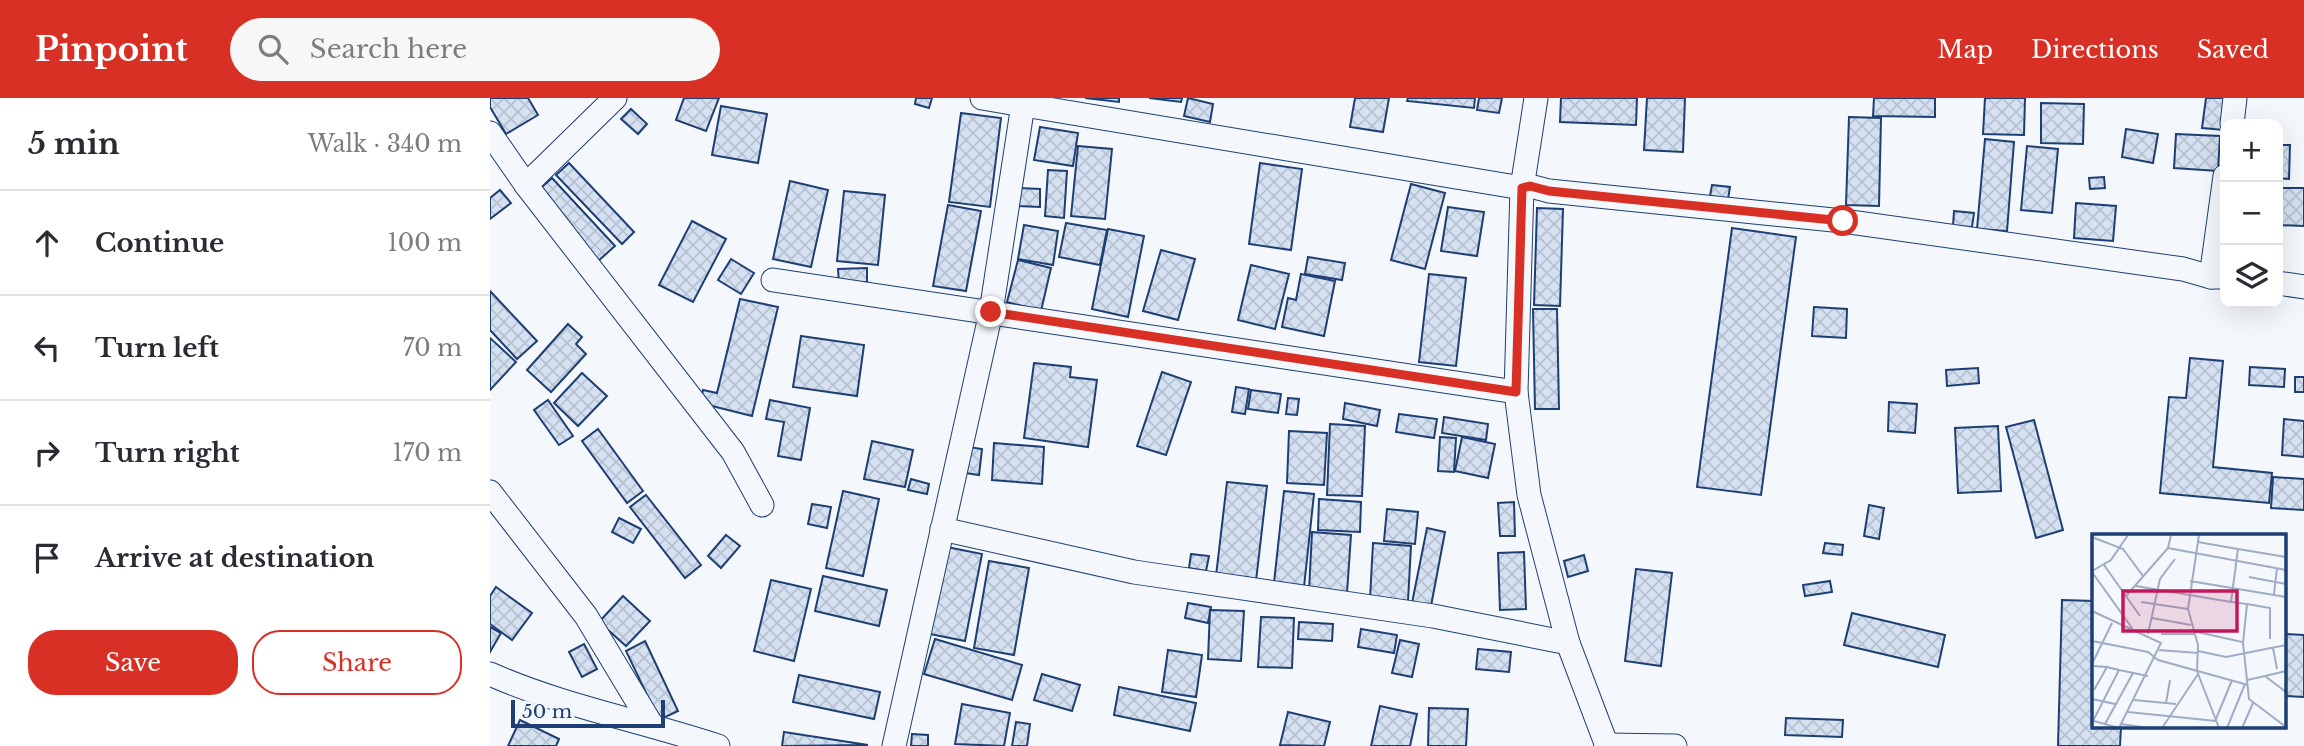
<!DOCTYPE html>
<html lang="en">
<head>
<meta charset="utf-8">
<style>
	body { margin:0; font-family:"Libre Baskerville",serif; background:#f7f7f7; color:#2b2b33 }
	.controls { position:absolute; right:21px; top:21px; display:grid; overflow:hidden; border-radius:14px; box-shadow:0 7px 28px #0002 }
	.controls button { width:63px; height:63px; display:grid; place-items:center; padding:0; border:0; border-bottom:2px solid #e1e1e2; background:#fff; color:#2b2b33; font:35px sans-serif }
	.scale { position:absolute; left:21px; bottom:18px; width:154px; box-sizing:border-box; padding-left:7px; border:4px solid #1d3f73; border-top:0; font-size:19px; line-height:24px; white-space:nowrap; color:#1d3f73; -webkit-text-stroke:5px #f4f7fb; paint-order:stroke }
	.stop { position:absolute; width:21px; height:21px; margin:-16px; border:5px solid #d93025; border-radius:50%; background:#fff }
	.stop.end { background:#d93025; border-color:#fff; box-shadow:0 2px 7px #0008 }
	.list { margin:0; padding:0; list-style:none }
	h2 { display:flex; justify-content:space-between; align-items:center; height:91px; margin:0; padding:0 28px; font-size:30px }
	h2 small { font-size:23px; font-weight:400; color:#7c7c81 }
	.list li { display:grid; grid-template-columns:46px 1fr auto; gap:21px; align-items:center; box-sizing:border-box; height:105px; padding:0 28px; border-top:2px solid #e1e1e2 }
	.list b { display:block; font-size:26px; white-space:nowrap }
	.list em { font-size:23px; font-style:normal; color:#7c7c81 }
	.actions { display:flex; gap:14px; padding:21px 28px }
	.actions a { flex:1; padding:16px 0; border:2px solid #d93025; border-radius:28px; text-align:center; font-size:24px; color:#d93025 }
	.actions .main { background:#d93025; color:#fff }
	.icon { flex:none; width:38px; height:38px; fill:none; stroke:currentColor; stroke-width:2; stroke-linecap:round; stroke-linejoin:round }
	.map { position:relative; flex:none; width:1814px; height:648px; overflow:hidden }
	header { display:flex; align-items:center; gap:42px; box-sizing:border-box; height:98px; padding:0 35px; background:#d93025; color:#fff }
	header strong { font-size:33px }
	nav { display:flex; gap:38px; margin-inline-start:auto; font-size:24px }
	.search { width:490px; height:63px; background:#f7f7f7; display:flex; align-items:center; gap:18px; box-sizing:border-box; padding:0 24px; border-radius:38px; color:#7c7c81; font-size:26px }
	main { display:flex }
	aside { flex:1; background:#fff }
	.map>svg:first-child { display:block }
	.building { fill:url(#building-cross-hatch); stroke:#1d3f73; stroke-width:2 }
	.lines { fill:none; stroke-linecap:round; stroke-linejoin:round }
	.minor-casing { stroke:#1d3f73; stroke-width:25 }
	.minor { stroke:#f4f7fb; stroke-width:23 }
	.route { stroke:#d93025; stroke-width:9 }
	.inset-road { fill:none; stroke:#9eadc5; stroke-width:2 }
	.view { fill:#c2185b; fill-opacity:0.15; stroke:#c2185b; stroke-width:3.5 }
	.inset-edge { fill:none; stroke:#1d3f73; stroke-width:3.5 }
</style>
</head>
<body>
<header>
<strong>Pinpoint</strong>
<div class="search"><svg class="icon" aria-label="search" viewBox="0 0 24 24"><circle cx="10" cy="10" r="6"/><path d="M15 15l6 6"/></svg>Search here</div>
<nav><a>Map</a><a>Directions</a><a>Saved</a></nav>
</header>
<main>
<aside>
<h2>5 min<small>Walk · 340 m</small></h2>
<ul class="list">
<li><svg class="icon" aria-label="ahead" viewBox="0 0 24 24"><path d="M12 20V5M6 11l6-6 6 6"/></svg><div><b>Continue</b></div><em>100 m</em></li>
<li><svg class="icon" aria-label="left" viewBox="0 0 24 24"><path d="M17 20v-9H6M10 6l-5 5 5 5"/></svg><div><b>Turn left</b></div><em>70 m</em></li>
<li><svg class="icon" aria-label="right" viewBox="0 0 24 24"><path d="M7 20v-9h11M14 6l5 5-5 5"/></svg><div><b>Turn right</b></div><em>170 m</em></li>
<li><svg class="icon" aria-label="arrive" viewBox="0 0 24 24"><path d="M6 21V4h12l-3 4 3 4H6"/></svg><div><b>Arrive at destination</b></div></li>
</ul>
<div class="actions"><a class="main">Save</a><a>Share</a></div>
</aside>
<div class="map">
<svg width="1814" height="648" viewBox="0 0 1814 648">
	<defs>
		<pattern id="building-cross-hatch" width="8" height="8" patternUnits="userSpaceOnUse" patternTransform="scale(1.75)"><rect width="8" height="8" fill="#d5e0f0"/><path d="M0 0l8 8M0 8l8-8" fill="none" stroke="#b6c1d1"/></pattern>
	</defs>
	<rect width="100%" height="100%" fill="#f4f7fb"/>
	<g class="building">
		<path d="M0 0H38L48 17 16 36 0 9Z"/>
		<path d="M194 0H229L216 33 186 22Z"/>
		<path d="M426 0H442L439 10 425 6Z"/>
		<path d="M595 0H629V4Z"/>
		<path d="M659 0H692L691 4Z"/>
		<path d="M698 0 723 6 720 24 694 18Z"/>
		<path d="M865 0H899L893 34 860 29Z"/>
		<path d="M918 0H985L984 10 917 3Z"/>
		<path d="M989 0H1012L1009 15 987 12Z"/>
		<path d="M1071 0H1147L1146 27 1070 24Z"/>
		<path d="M1157 0H1195L1193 54 1154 52Z"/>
		<path d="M1384 0H1445V19L1383 18Z"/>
		<path d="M1495 0H1535L1534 37 1493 36Z"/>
		<path d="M1716 0H1737L1734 32 1712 30Z"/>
		<path d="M1551 5 1594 6 1593 46 1551 45Z"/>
		<path d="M231 8 277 16 268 65 222 57Z"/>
		<path d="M141 11 157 26 148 36 131 21Z"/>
		<path d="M471 15 511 20 500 109 459 104Z"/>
		<path d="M1359 19 1391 20 1389 108 1356 107Z"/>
		<path d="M550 29 588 35 583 68 544 62Z"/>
		<path d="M1636 31 1668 36 1663 65 1632 59Z"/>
		<path d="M1686 36 1730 38 1728 73 1684 70Z"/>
		<path d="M1495 41 1524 44 1517 133 1487 131Z"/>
		<path d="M1788 47H1800L1799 81 1788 80Z"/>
		<path d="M588 48 622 51 615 121 581 118Z"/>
		<path d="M1537 48 1568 51 1562 115 1531 112Z"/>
		<path d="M79 65 144 134 132 146 66 77Z"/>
		<path d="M770 65 812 71 801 152 759 146Z"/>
		<path d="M558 72 577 73 574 120 555 118Z"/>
		<path d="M1614 79 1615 90 1600 91 1599 80Z"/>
		<path d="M62 80 125 148 107 164 44 96Z"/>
		<path d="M300 83 338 92 321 169 283 161Z"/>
		<path d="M921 86 955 95 935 171 901 162Z"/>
		<path d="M1222 87 1240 89 1238 101 1220 98Z"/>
		<path d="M529 90 550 91V109L528 108Z"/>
		<path d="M1788 90H1814V128L1788 127Z"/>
		<path d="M10 92 21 105 0 121V100Z"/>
		<path d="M354 93 395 97 388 167 347 163Z"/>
		<path d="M1586 105 1626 108 1623 143 1584 140Z"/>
		<path d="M458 107 491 113 476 193 443 188Z"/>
		<path d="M958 109 994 114 987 158 951 153Z"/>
		<path d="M1047 110 1073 111 1070 208 1044 207Z"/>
		<path d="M1464 113 1484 115 1482 129 1463 128Z"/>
		<path d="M202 123 236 141 203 204 169 187Z"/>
		<path d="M576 125 617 132 610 167 569 159Z"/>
		<path d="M534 127 568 133 563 167 528 161Z"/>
		<path d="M1242 130 1306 139 1271 397 1207 389Z"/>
		<path d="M618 131 654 138 638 219 602 211Z"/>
		<path d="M671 152 705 161 688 222 653 213Z"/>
		<path d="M818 159 855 165 852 182 815 176Z"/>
		<path d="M241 161 264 175 251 196 228 182Z"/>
		<path d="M528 162 561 170 551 213 517 204Z"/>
		<path d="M761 167 799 176 785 231 748 222Z"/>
		<path d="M377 170V184L349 186 348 171Z"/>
		<path d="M811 176 845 183 834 238 792 229 798 200 806 202Z"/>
		<path d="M939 176 976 180 966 268 929 264Z"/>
		<path d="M0 193 47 243 27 261 0 232Z"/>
		<path d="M250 201 288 209 262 318 210 305 213 292 227 295Z"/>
		<path d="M1324 209 1357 211 1356 240 1322 238Z"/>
		<path d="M1043 211H1067L1069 311H1045Z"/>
		<path d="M78 226 92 239 86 246 96 256 61 294 37 272Z"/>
		<path d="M311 238 374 247 367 298 303 289Z"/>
		<path d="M0 240 26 264 0 292Z"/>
		<path d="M1700 260 1733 263 1723 369 1782 375 1779 405 1670 395 1679 299 1696 300Z"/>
		<path d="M544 265 581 269 580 279 607 282 598 349 534 340Z"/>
		<path d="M1760 269 1795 271 1794 289 1759 287Z"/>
		<path d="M1488 270 1489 285 1457 288 1456 272Z"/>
		<path d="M672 274 701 284 676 357 647 348Z"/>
		<path d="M92 275 117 298 88 328 64 305Z"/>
		<rect x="1805" y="279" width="9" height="15"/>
		<path d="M746 289 759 291 755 316 742 314Z"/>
		<path d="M761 292 791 296 788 315 758 311Z"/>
		<path d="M798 300 809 301 807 317 796 316Z"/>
		<path d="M58 302 83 338 69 347 44 312Z"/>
		<path d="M280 302 320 310 311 362 288 358 294 324 276 321Z"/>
		<path d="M1399 304 1427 306 1425 335 1398 333Z"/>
		<path d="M855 305 890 312 887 328 853 321Z"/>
		<path d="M909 316 947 321 944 340 906 334Z"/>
		<path d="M954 319 998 326 996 342 952 335Z"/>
		<path d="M1794 321 1814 323V359L1792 357Z"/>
		<path d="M1544 322 1573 432 1546 440 1516 329Z"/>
		<path d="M840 326 875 328 872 398 837 397Z"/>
		<path d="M1508 328 1511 393 1468 395 1465 330Z"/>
		<path d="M108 331 153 393 137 405 92 343Z"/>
		<path d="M799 333 837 335 834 387 797 385Z"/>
		<path d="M950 339 966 340 964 374 948 373Z"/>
		<path d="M972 339 1005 346 998 380 965 373Z"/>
		<path d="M382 343 423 352 415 389 374 381Z"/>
		<path d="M504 345 554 349 552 386 502 382Z"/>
		<path d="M472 348 492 351 489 377 468 374Z"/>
		<path d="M1783 379 1814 381V412L1781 410Z"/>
		<path d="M421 381 439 386 437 396 418 392Z"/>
		<path d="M737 384 777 388 766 483 726 478Z"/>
		<path d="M353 393 389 401 373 478 336 470Z"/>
		<path d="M794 393 824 396 814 489 784 485Z"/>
		<path d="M156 397 211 467 195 480 140 409Z"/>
		<path d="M829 401 871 404 870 434 828 432Z"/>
		<path d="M1024 404 1025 438H1010L1008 405Z"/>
		<path d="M322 406 341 409 337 430 318 426Z"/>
		<path d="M1379 407 1394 410 1389 441 1374 438Z"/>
		<path d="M897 411 928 414 925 446 894 443Z"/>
		<path d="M129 420 151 431 143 445 122 434Z"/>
		<path d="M937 430 955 434 941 508 922 505Z"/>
		<path d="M822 434 861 437 857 495 819 493Z"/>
		<path d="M236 437 250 448 231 470 218 458Z"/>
		<path d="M883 445 921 448 918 503 880 501Z"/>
		<path d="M1335 445 1353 447 1352 457 1333 455Z"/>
		<path d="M452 448 492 456 475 543 435 535Z"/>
		<path d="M1034 454 1036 511 1010 512 1008 455Z"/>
		<path d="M701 456 719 458 716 473 699 470Z"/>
		<path d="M1094 457 1098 473 1078 479 1074 463Z"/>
		<path d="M499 463 539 470 524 557 484 550Z"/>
		<path d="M1146 471 1182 475 1171 568 1135 563Z"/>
		<path d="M333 478 397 492 389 528 325 513Z"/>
		<path d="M281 482 321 491 304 563 264 553Z"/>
		<path d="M1340 483 1342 494 1315 498 1313 487Z"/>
		<path d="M6 489 42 515 22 542 0 526V498Z"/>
		<path d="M133 498 160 523 136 548 109 524Z"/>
		<path d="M1572 502 1604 503V629H1631L1630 648H1568Z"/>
		<path d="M698 505 721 509 718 525 695 520Z"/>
		<path d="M720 512 754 513 751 563 718 561Z"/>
		<path d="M1362 515 1455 537 1448 569 1354 547Z"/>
		<path d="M771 519 804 520 802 570 768 569Z"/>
		<path d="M809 524 843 526 842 543 808 541Z"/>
		<path d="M0 529 11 535 0 554Z"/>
		<path d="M871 531 907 537 904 555 868 549Z"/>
		<path d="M1795 536 1814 537V599L1795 598Z"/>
		<path d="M445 541 532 567 522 602 434 576Z"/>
		<path d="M910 542 929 546 922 579 902 575Z"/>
		<path d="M155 543 188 613 169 622 136 553Z"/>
		<path d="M94 546 107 571 92 579 79 554Z"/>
		<path d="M988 551 1021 554 1019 574 986 571Z"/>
		<path d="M678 552 712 557 706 599 672 594Z"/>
		<path d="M552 576 590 587 582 613 544 602Z"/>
		<path d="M309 577 390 594 384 621 303 604Z"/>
		<path d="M629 589 706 605 700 633 624 617Z"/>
		<path d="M472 606 520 615 514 648 465 646Z"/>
		<path d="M890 608 927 616 920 648H881Z"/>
		<path d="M939 610 978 611 976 648H938Z"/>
		<path d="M798 614 840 624 834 648 790 647Z"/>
		<path d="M1296 620 1353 622 1352 639 1295 637Z"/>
		<path d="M30 622 69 641 66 648H18Z"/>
		<path d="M526 624 540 626 537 648H522Z"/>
		<path d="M294 634 378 647 292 648Z"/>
		<path d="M422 636 438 637V648H421Z"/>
	</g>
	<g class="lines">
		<defs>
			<g id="minor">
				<path d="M492 0 1032 90 1040 88 1059 93 1353 123 1693 171 1721 179"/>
				<path d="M1046 0 1032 90 1026 294 1039 397 1078 545 1117 648"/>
				<path d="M1742 26 1745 0"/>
				<path d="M0 35 36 87 243 354 272 407"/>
				<path d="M36 87 125 0"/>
				<path d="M1734 179H1721L1735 78"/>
				<path d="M283 182 1026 294"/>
				<path d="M1788 185 1814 189"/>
				<path d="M0 394 96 518 161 626"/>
				<path d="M452 431 644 474 943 518 1078 545"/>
				<path d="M0 576C72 608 153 623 228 648"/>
				<path d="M1116 647 1185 648"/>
				<path d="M404 648 501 214 534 0"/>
			</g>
		</defs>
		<use href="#minor" class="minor-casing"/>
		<use href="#minor" class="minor"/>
	</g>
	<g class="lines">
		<path class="route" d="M501 214 1026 294 1032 90 1040 88 1059 93 1353 123"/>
	</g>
	<g transform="translate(1602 436)">
		<rect width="194" height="194" fill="#f4f7fb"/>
		<path class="inset-road" d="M107 1 96 75 106 111 105 137 127 194M0 3 31 15 51 42M106 8 146 15 139 68 155 70 151 109 157 165 194 193M76 14 194 36M146 15 194 23M12 31 48 82M0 37 19 26 36 1M0 38 40 94M157 43 194 50M98 47 194 63M44 52 139 68M182 60 185 34M34 62 76 14 79 1M49 68 96 75M155 70 178 74V105M0 77 69 109 27 194M60 84 99 91M101 97 150 108M56 100 68 45 83 25M69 100H102M0 107 56 118 66 126 156 151M181 114 185 135M67 116 106 119M106 117 134 123 194 111M0 130 20 89M0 132 15 133 2 156M27 136 56 142M173 142 194 137M155 146 173 142 194 158M0 165 23 170M42 166 84 170M74 169 78 146M36 178 124 187M124 185 140 146M1 187 27 136 15 133M2 187 27 194M13 190 41 139M29 190 56 194M70 194 106 140M135 194 153 150M150 194 161 169"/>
		<path class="view" d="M31 57H145V97H31Z"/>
		<rect width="194" height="194" class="inset-edge"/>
	</g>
</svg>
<div class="controls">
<button>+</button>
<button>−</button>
<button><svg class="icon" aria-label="layers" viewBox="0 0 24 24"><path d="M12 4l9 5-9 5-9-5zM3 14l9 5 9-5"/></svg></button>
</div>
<div class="scale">50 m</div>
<div class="stop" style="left:1353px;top:123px"></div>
<div class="stop end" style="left:501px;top:214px"></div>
</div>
</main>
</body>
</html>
